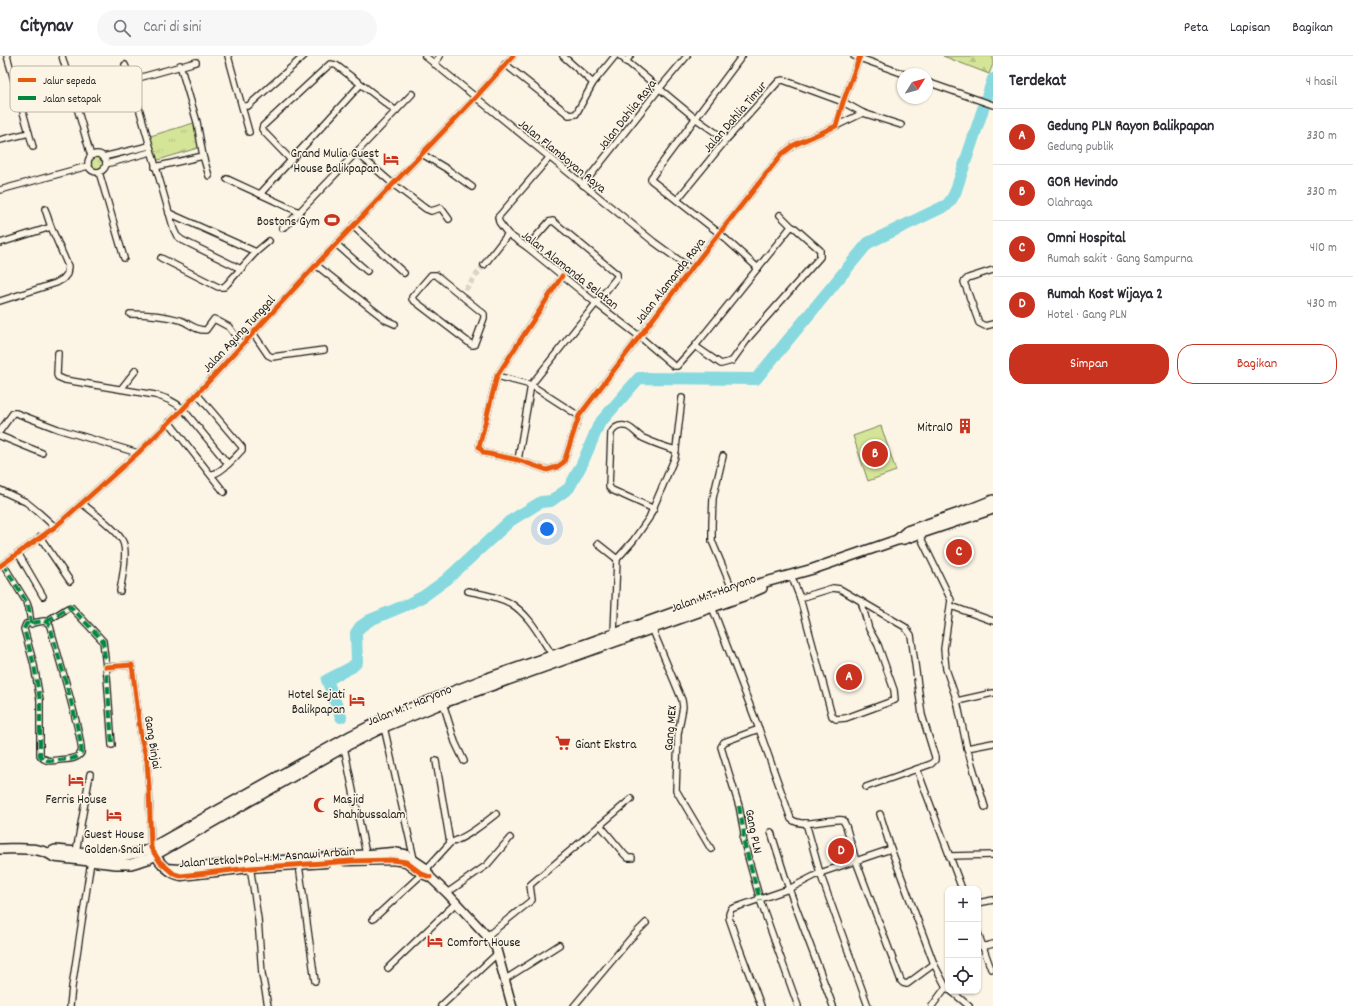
<!DOCTYPE html>
<html lang="id">
<head>
<meta charset="utf-8">
<style>
	body { margin:0; font-family:Dekko,sans-serif; background:#f7f7f7; color:#2b2b33 }
	.controls { position:absolute; right:12px; bottom:12px; display:grid; overflow:hidden; border-radius:8px; box-shadow:0 1px 3px #0004 }
	.controls button { width:36px; height:36px; display:grid; place-items:center; padding:0; border:0; border-bottom:1px solid #e1e1e2; background:#fff; color:#2b2b33; font:20px sans-serif }
	.compass { position:absolute; left:897px; top:12px; width:36px; height:36px; border-radius:50%; background:#fff; box-shadow:0 1px 3px #0004; rotate:53deg }
	.you { position:absolute; left:547px; top:473px; width:14px; height:14px; margin:-10px; border:3px solid #fff; border-radius:50%; background:#1a73e8; box-shadow:0 0 0 6px #1a73e833 }
	.badge { display:grid; place-items:center; width:26px; height:26px; border-radius:50%; background:#c8321e; color:#fff; font-size:13px; font-weight:700 }
	.pin { position:absolute; translate:-50% -50%; border:2px solid #fff; box-shadow:0 1px 4px #0006 }
	.list { margin:0; padding:0; list-style:none }
	h2 { display:flex; justify-content:space-between; align-items:center; height:52px; margin:0; padding:0 16px; font-size:17px }
	h2 small { font-size:13px; font-weight:400; color:#7c7c81 }
	.list li { display:grid; grid-template-columns:26px 1fr auto; gap:12px; align-items:center; box-sizing:border-box; height:56px; padding:0 16px; border-top:1px solid #e1e1e2 }
	.list b { display:block; font-size:15px; white-space:nowrap }
	.list p { margin:0; font-size:13px; white-space:nowrap; color:#7c7c81 }
	.list em { font-size:13px; font-style:normal; color:#7c7c81 }
	.actions { display:flex; gap:8px; padding:12px 16px }
	.actions a { flex:1; padding:9px 0; border:1px solid #c8321e; border-radius:16px; text-align:center; font-size:14px; color:#c8321e }
	.actions .main { background:#c8321e; color:#fff }
	.icon { flex:none; width:22px; height:22px; fill:none; stroke:currentColor; stroke-width:2; stroke-linecap:round; stroke-linejoin:round }
	.map { position:relative; flex:none; width:993px; height:950px; overflow:hidden }
	header { display:flex; align-items:center; gap:24px; box-sizing:border-box; height:56px; padding:0 20px; background:#fff; border-bottom:1px solid #e1e1e2 }
	header strong { font-size:19px }
	nav { display:flex; gap:22px; margin-inline-start:auto; font-size:14px }
	.search { width:280px; height:36px; background:#f7f7f7; display:flex; align-items:center; gap:10px; box-sizing:border-box; padding:0 14px; border-radius:22px; color:#7c7c81; font-size:15px }
	main { display:flex }
	aside { flex:1; background:#fff }
	.map>svg:first-child { display:block }
	.grass { fill:url(#grass-tufts); stroke:#78805a }
	.forest { fill:url(#forest-firs); stroke:#78805a }
	.pitch { fill:#d5e598; stroke:#78805a }
	.lines { fill:none; stroke-linecap:round; stroke-linejoin:round }
	.river { stroke:#87d9df; stroke-width:12 }
	.street-tunnel { stroke:#dad4c7; stroke-width:5.5; stroke-dasharray:5.5 3; stroke-linecap:butt }
	.street-casing { stroke:#1c1c1c; stroke-width:8 }
	.secondary-casing { stroke:#1c1c1c; stroke-width:11 }
	.primary-casing { stroke:#1c1c1c; stroke-width:12 }
	.street { stroke:#fcf5e5; stroke-width:5.5 }
	.secondary { stroke:#fcf5e5; stroke-width:8 }
	.primary { stroke:#fcf5e5; stroke-width:9 }
	.quiet { stroke:#00873e; stroke-width:4; stroke-dasharray:8 4; stroke-linecap:butt }
	.cycleway-casing { stroke:#fcf5e5; stroke-width:8 }
	.cycleway { stroke:#e8590c; stroke-width:5 }
	.labels { text-anchor:middle; stroke-width:3; stroke-linejoin:round; paint-order:stroke }
	.street-label { font-size:13px; fill:#1c1c1c; stroke:#fcf5e5 }
	.poi-label { font-size:13px; fill:#1c1c1c; stroke:#fcf5e5; text-anchor:end }
	.key { fill:#fcf5e5; stroke:#b9b4a9; stroke-width:1 }
	.key-label { font-size:11px; fill:#1c1c1c }
</style>
</head>
<body>
<header>
<strong>Citynav</strong>
<div class="search"><svg class="icon" aria-label="search" viewBox="0 0 24 24"><circle cx="10" cy="10" r="6"/><path d="M15 15l6 6"/></svg>Cari di sini</div>
<nav><a>Peta</a><a>Lapisan</a><a>Bagikan</a></nav>
</header>
<main>
<div class="map">
<svg width="993" height="950" viewBox="0 0 993 950">
	<defs>
		<pattern id="grass-tufts" width="24" height="20" patternUnits="userSpaceOnUse"><rect width="24" height="20" fill="#d5e598"/><path d="M3 7l-1-3M5 7V3M7 7l1-3M15 17l-1-3M17 17v-4M19 17l1-3" fill="none" stroke="#b6c482"/></pattern>
		<pattern id="forest-firs" width="22" height="20" patternUnits="userSpaceOnUse"><rect width="22" height="20" fill="#d5e598"/><path d="M5 1l3.5 6h-7zM16 11l3.5 6h-7z" fill="#b6c482"/></pattern>
	</defs>
	<rect width="100%" height="100%" fill="#fcf5e5"/>
	<filter id="ink" filterUnits="userSpaceOnUse"><feTurbulence type="fractalNoise" baseFrequency=".025" numOctaves="2"/><feDisplacementMap in="SourceGraphic" scale="8" xChannelSelector="R" yChannelSelector="G"/><feConvolveMatrix kernelMatrix="1 2 1 2 8 2 1 2 1" color-interpolation-filters="sRGB"/></filter>
	<g filter="url(#ink)">
		<g class="grass">
			<path d="M197 66 204 90 155 105 147 81Z"/>
			<circle cx="97" cy="107" r="8"/>
		</g>
		<path class="forest" d="M943 0H993V8L989 18Z"/>
		<path class="pitch" d="M881 370 896 415 868 425 853 380Z"/>
		<g class="lines">
			<path class="river" d="M341 661 327 624 352 611 357 606 356 577 360 571 370 564 406 549 424 540 446 524 510 465 541 446 551 445 569 432 582 408 599 368 639 322 756 323 868 187 947 149 951 144 955 137 993 23"/>
			<path class="street-tunnel" d="M465 234 484 209"/>
			<defs>
				<g id="street">
					<path d="M62 0 91 100"/>
					<path d="M228 0 249 76"/>
					<path d="M425 0 654 186 691 213"/>
					<path d="M563 0 593 27"/>
					<path d="M620 0 695 62 726 84"/>
					<path d="M742 0 651 122V124L719 177 758 212"/>
					<path d="M854 0 904 18"/>
					<path d="M626 6 630 0"/>
					<path d="M434 8 440 0"/>
					<path d="M505 8 569 59 576 58 593 27 615 0"/>
					<path d="M125 9 131 24 174 174 177 180 182 184 241 213"/>
					<path d="M180 9 197 66 203 100 209 120"/>
					<path d="M131 24 196 6"/>
					<path d="M927 26 993 49"/>
					<path d="M243 50H248L304 0"/>
					<path d="M836 70 863 57"/>
					<path d="M29 77 33 91"/>
					<path d="M0 84 29 77 7 0"/>
					<path d="M356 96 393 128 426 153 431 155 441 152 449 163"/>
					<path d="M422 98 447 113 472 131"/>
					<circle cx="97" cy="107" r="9"/>
					<path d="M103 101 149 90"/>
					<path d="M549 102 500 159 498 161 499 166 508 178 527 191 597 248 639 280 674 310H677L695 290 790 172 792 171 795 172 820 194V201L750 280 732 305 721 308 695 290"/>
					<path d="M291 104 265 77 262 73 263 70 330 8 336 9 396 55"/>
					<path d="M106 108 151 96"/>
					<path d="M155 111 203 100"/>
					<path d="M99 116 124 202"/>
					<path d="M227 123 299 156"/>
					<path d="M583 129 659 33 687 0"/>
					<path d="M0 134 88 110"/>
					<path d="M260 138 361 28"/>
					<path d="M677 144 726 84 779 25 783 24 843 46 863 57 901 69"/>
					<path d="M169 157 256 196"/>
					<path d="M780 159 792 171"/>
					<path d="M353 170 404 217"/>
					<path d="M282 172 287 169 412 38"/>
					<path d="M0 187 51 171"/>
					<path d="M336 188 367 215"/>
					<path d="M161 202 218 231H224L227 228 256 196 269 185"/>
					<path d="M316 209 386 264 395 268"/>
					<path d="M484 209 508 178"/>
					<path d="M993 214 968 222 964 226 979 267 985 270 993 268"/>
					<path d="M431 219H436L484 258V262L474 289H472L412 243V241Z"/>
					<path d="M562 220 497 320 479 391 484 397 518 404 547 414 557 411 564 406 579 360 691 213 782 98 794 89 836 70 843 46 860 0"/>
					<path d="M0 245 56 227 63 223 67 218 68 210 51 171 45 153"/>
					<path d="M130 258C148 258 162 259 180 264 189 267 196 275 206 274L214 263 216 264 229 271 242 289"/>
					<path d="M253 277 268 299 272 301 324 294"/>
					<path d="M58 297 57 319 58 321 65 324 155 339C166 342 174 345 183 353L228 408"/>
					<path d="M497 320 531 329 579 360"/>
					<path d="M121 333 136 314"/>
					<path d="M197 338 242 391V394C235 401 220 419 211 418"/>
					<path d="M169 366 224 436"/>
					<path d="M0 375 13 357H16L58 373 138 397"/>
					<path d="M0 380 42 397"/>
					<path d="M723 400 713 442 712 468V485L733 535"/>
					<path d="M518 404 531 329 617 221V218L553 165 549 166 527 191"/>
					<path d="M0 434 26 446 37 455 55 471"/>
					<path d="M82 447C92 456 119 475 123 486 128 497 122 523 120 535"/>
					<path d="M654 453 612 434 609 431 611 377C614 372 619 369 625 370 631 370 637 379 643 382 654 387 664 391 676 394"/>
					<path d="M919 478 951 544 944 593 946 613 957 645 967 692 993 687"/>
					<path d="M40 481 70 525"/>
					<path d="M598 488 617 503"/>
					<path d="M18 497 43 540"/>
					<path d="M3 508 27 547 29 553 31 568"/>
					<path d="M0 510 55 471 138 397 183 353 316 209 475 42 513 0"/>
					<path d="M791 519 800 542 832 660 836 663 846 662 895 644 894 634 878 589 869 573 861 545"/>
					<path d="M468 535C482 538 497 540 510 547 530 559 540 581 553 600"/>
					<path d="M800 542 833 532 840 533 905 571 911 579 922 659 935 701V704L931 708 866 731"/>
					<path d="M951 550 993 565"/>
					<path d="M712 551 759 673 791 763C802 773 828 762 843 764L846 770 856 805 901 925 903 927 907 928 934 908"/>
					<path d="M44 565 48 567 50 570C54 586 85 688 81 697 77 704 66 703 59 704 52 705 44 706 40 699V644L34 609 24 573 26 568Z"/>
					<path d="M47 565 68 552 71 551 103 585 107 620 112 689"/>
					<path d="M652 572 682 644 683 651 678 678 676 734 711 793"/>
					<path d="M614 577 617 503 633 485 649 462 675 401 682 342"/>
					<path d="M106 611 132 609 141 681 147 705 149 732 151 792"/>
					<path d="M957 645 993 637"/>
					<path d="M443 647 455 686 464 705"/>
					<path d="M384 671 414 803"/>
					<path d="M759 673 724 686 721 691 739 750 744 777 743 783 760 844 798 950"/>
					<path d="M344 691 366 798"/>
					<path d="M967 692 985 751"/>
					<path d="M917 713 962 833"/>
					<path d="M880 758 891 793"/>
					<path d="M806 767 820 817 868 950"/>
					<path d="M600 769 624 798 628 802H632"/>
					<path d="M771 776 789 833 833 950"/>
					<path d="M450 787C467 781 482 769 496 758"/>
					<path d="M76 796 90 718"/>
					<path d="M949 800 993 799"/>
					<path d="M299 809 315 925"/>
					<path d="M250 810 258 863 262 918 268 950"/>
					<path d="M447 837 487 809 510 782"/>
					<path d="M978 847 993 844"/>
					<path d="M373 863 422 818 450 787 436 705"/>
					<path d="M978 877 991 913"/>
					<path d="M487 880 532 844 530 829 631 743"/>
					<path d="M982 891 993 888"/>
					<path d="M388 912 456 847"/>
					<path d="M504 924 559 889"/>
					<path d="M951 935 969 950"/>
					<path d="M70 950 72 931 91 805"/>
					<path d="M441 950 498 897"/>
					<path d="M574 950 631 882 646 867"/>
					<path d="M761 950 739 891 729 862V858L731 853 789 833 820 817 891 793 934 908 946 931 948 933"/>
					<path d="M932 950 946 931"/>
				</g>
				<g id="secondary">
					<path d="M153 795C159 806 168 817 181 820L250 812 326 807"/>
					<path d="M345 805 392 804 406 806 422 818 430 821"/>
					<path d="M166 812 179 813 249 806 333 801 393 796 405 798 426 812 430 821 447 837 487 880 496 892 512 950"/>
				</g>
				<g id="primary">
					<path d="M898 483 907 475 968 454 993 444"/>
					<path d="M0 793C17 793 40 790 54 801L116 808H131L148 803 344 691 384 671 443 647 746 539 762 532"/>
					<path d="M49 797 55 794 121 800 142 796 151 792 352 679 388 661 482 624 586 588 733 535 813 513 897 484 904 483 993 453"/>
				</g>
			</defs>
			<use href="#street" class="street-casing"/>
			<use href="#secondary" class="secondary-casing"/>
			<use href="#primary" class="primary-casing"/>
			<use href="#street" class="street"/>
			<use href="#secondary" class="secondary"/>
			<use href="#primary" class="primary"/>
			<g class="quiet">
				<path d="M3 508 27 547 29 553 31 568"/>
				<path d="M44 565 48 567 50 570C54 586 85 688 81 697 77 704 66 703 59 704 52 705 44 706 40 699V644L34 609 24 573 26 568Z"/>
				<path d="M47 565 68 552 71 551 103 585 107 620 112 689"/>
				<path d="M739 750 744 777 743 783 760 844"/>
			</g>
			<defs>
				<g id="cycleway">
					<path d="M562 220 497 320 479 391 484 397 518 404 547 414 557 411 564 406 579 360 691 213 782 98 794 89 836 70 843 46 860 0"/>
					<path d="M0 510 55 471 138 397 183 353 316 209 475 42 513 0"/>
					<path d="M106 611 132 609 141 681 147 705 149 732 151 792 160 806 174 818 181 820 250 812 352 805 392 804 406 806 422 818 430 821"/>
				</g>
			</defs>
			<use href="#cycleway" class="cycleway-casing"/>
			<use href="#cycleway" class="cycleway"/>
		</g>
	</g>
	<defs>
		<symbol id="hotel-bare" viewBox="-9 -9 18 18"><path d="M-6-4.5h1.5V1H6V5H4.5V3h-9V5H-6ZM-4 0a1.8 1.8 0 1 1 3.6 0ZM.5 0V-2.5h3Q6-2.5 6 0Z" fill="#c8321e" stroke="#fcf5e5" stroke-width="2.5" paint-order="stroke"/></symbol>
		<symbol id="stadium-bare" viewBox="-9 -9 18 18"><path d="M0-5a6.5 5 0 1 0 0 10a6.5 5 0 1 0 0-10ZM-3.5-1.8h7v3.6h-7Z" fill="#c8321e" stroke="#fcf5e5" stroke-width="2.5" paint-order="stroke"/></symbol>
		<symbol id="building-bare" viewBox="-9 -9 18 18"><path d="M-4-6H4V6H1V3H-1V6H-4ZM-2.5-4.3h1.7v1.8h-1.7ZM.8-4.3h1.7v1.8H.8ZM-2.5-1h1.7V.8h-1.7ZM.8-1h1.7V.8H.8Z" fill="#c8321e" stroke="#fcf5e5" stroke-width="2.5" paint-order="stroke"/></symbol>
		<symbol id="supermarket-bare" viewBox="-9 -9 18 18"><path d="M-6-5.5h2.5l.6 2H6L4.5 2H-2.5L-4.4-4H-6ZM-1.5 3.2a1.3 1.3 0 1 0 .1 0ZM3 3.2a1.3 1.3 0 1 0 .1 0Z" fill="#c8321e" stroke="#fcf5e5" stroke-width="2.5" paint-order="stroke"/></symbol>
		<symbol id="mosque-bare" viewBox="-9 -9 18 18"><path d="M3.5-4.9A6 6 0 1 0 3.5 4.9A5 5 0 1 1 3.5-4.9Z" fill="#c8321e" stroke="#fcf5e5" stroke-width="2.5" paint-order="stroke"/></symbol>
	</defs>
	<g fill-rule="evenodd">
		<use href="#hotel-bare" x="380" y="92" width="22" height="22"/>
		<use href="#stadium-bare" x="321" y="153" width="22" height="22"/>
		<use href="#building-bare" x="954" y="359" width="22" height="22"/>
		<use href="#hotel-bare" x="346" y="633" width="22" height="22"/>
		<use href="#supermarket-bare" x="552" y="676" width="22" height="22"/>
		<use href="#hotel-bare" x="65" y="713" width="22" height="22"/>
		<use href="#mosque-bare" x="310" y="738" width="22" height="22"/>
		<use href="#hotel-bare" x="103" y="748" width="22" height="22"/>
		<use href="#hotel-bare" x="424" y="874" width="22" height="22"/>
	</g>
	<g class="labels">
		<g class="street-label">
			<text transform="translate(626 58) rotate(-52)" y="5">Jalan Dahlia Raya</text>
			<text transform="translate(734 60) rotate(-49)" y="5">Jalan Dahlia Timur</text>
			<text transform="translate(563 99) rotate(39)" y="5">Jalan Flamboyan Raya</text>
			<text transform="translate(571 213) rotate(38)" y="5">Jalan Alamanda Selatan</text>
			<text transform="translate(669 224) rotate(-52)" y="5">Jalan Alamanda Raya</text>
			<text transform="translate(238 277) rotate(-47)" y="5">Jalan Agung Tunggal</text>
			<text transform="translate(713 536) rotate(-20)" y="5">Jalan M.T. Haryono</text>
			<text transform="translate(409 648) rotate(-22)" y="5">Jalan M.T. Haryono</text>
			<text transform="translate(669 672) rotate(-85)" y="5">Gang MEX</text>
			<text transform="translate(154 686) rotate(81)" y="5">Gang Binjai</text>
			<text transform="translate(755 775) rotate(79)" y="5">Gang PLN</text>
			<text transform="translate(267 800) rotate(-4)" y="5">Jalan Letkol. Pol. H.M. Asnawi Arbain</text>
		</g>
		<g class="poi-label">
			<text x="379" y="101">Grand Mulia Guest<tspan x="379" dy="15">House Balikpapan</tspan></text>
			<text x="320" y="169">Bostons Gym</text>
			<text x="953" y="375">Mitra10</text>
			<text x="345" y="642">Hotel Sejati<tspan x="345" dy="15">Balikpapan</tspan></text>
			<text x="575" y="692" text-anchor="start">Giant Ekstra</text>
			<text x="76" y="747" text-anchor="middle">Ferris House</text>
			<text x="333" y="747" text-anchor="start">Masjid<tspan x="333" dy="15">Shahibussalam</tspan></text>
			<text x="114" y="782" text-anchor="middle">Guest House<tspan x="114" dy="15">Golden Snail</tspan></text>
			<text x="447" y="890" text-anchor="start">Comfort House</text>
		</g>
	</g>
	<rect x="10" y="10" width="132" height="46" rx="6" class="key"/>
	<rect x="18" y="22" width="18" height="4" fill="#e8590c"/>
	<rect x="18" y="40" width="18" height="4" fill="#00873e"/>
	<g class="key-label">
		<text x="43" y="28">Jalur sepeda</text>
		<text x="43" y="46">Jalan setapak</text>
	</g>
</svg>
<div class="controls">
<button>+</button>
<button>−</button>
<button><svg class="icon" aria-label="locate" viewBox="0 0 24 24"><circle cx="12" cy="12" r="6"/><path d="M12 2v4M12 18v4M2 12h4M18 12h4"/></svg></button>
</div>
<svg class="compass" viewBox="-18 -18 36 36"><path d="M0-13l5 13h-10z" fill="#e53935"/><path d="M0 13l5-13h-10z" fill="#7c7c81"/></svg>
<div class="you"></div>
<div class="pin badge" style="left:849px;top:621px">A</div>
<div class="pin badge" style="left:875px;top:398px">B</div>
<div class="pin badge" style="left:959px;top:496px">C</div>
<div class="pin badge" style="left:841px;top:795px">D</div>
</div>
<aside>
<h2>Terdekat<small>4 hasil</small></h2>
<ul class="list">
<li><span class="badge">A</span><div><b>Gedung PLN Rayon Balikpapan</b><p>Gedung publik</p></div><em>330 m</em></li>
<li><span class="badge">B</span><div><b>GOR Hevindo</b><p>Olahraga</p></div><em>330 m</em></li>
<li><span class="badge">C</span><div><b>Omni Hospital</b><p>Rumah sakit · Gang Sampurna</p></div><em>410 m</em></li>
<li><span class="badge">D</span><div><b>Rumah Kost Wijaya 2</b><p>Hotel · Gang PLN</p></div><em>430 m</em></li>
</ul>
<div class="actions"><a class="main">Simpan</a><a>Bagikan</a></div>
</aside>
</main>
</body>
</html>
